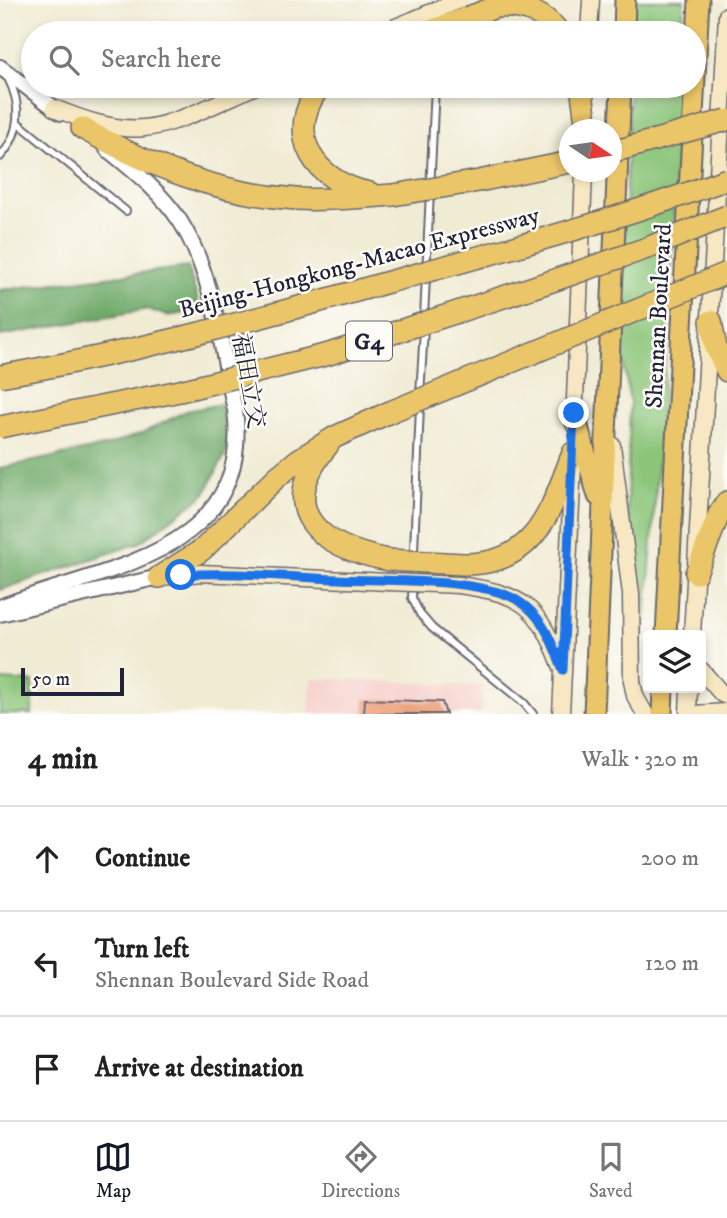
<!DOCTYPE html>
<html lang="en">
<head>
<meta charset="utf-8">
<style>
	body { margin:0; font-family:"IM FELL DW Pica","Noto Serif SC",serif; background:#f6f6f6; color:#222 }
	.controls { position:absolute; right:21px; bottom:21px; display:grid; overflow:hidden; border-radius:7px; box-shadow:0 4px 10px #0003 }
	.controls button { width:63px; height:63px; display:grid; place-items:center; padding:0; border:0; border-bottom:2px solid #e0e0e0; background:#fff; color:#222; font:35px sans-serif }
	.compass { position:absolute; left:559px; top:119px; width:63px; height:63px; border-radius:50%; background:#fff; box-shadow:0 4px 10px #0003; rotate:103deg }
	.scale { position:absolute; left:21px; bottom:18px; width:103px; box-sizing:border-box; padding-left:7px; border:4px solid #22223b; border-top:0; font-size:19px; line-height:24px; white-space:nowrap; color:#22223b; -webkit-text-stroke:5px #fdfcf7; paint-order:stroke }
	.stop { position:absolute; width:21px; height:21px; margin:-16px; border:5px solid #1a73e8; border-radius:50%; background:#fff }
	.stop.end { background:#1a73e8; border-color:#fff; box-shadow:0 2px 7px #0008 }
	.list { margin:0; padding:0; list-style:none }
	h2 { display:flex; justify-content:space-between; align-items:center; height:91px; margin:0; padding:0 28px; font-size:30px }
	h2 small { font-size:23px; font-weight:400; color:#767676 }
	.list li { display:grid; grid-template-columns:46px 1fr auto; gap:21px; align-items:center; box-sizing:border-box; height:105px; padding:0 28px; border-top:2px solid #e0e0e0 }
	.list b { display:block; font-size:26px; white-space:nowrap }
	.list p { margin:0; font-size:23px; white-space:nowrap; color:#767676 }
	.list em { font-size:23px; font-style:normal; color:#767676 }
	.icon { flex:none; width:38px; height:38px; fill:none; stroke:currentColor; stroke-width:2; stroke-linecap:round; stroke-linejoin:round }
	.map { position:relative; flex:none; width:727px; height:714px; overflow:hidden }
	.search { position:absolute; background:#fff; box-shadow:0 4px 10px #0003; left:21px; right:21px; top:21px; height:77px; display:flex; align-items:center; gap:18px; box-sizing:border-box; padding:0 24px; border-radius:38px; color:#767676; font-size:26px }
	.sheet { height:406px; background:#fff }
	nav { display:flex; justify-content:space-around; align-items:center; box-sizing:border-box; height:98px; border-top:2px solid #e0e0e0; background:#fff; font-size:19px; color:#767676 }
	nav a { display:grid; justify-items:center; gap:4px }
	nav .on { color:#111827 }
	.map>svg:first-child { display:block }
	.built { fill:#f7d0cb }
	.green { fill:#8bc579; stroke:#56745a; stroke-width:2 }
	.forest { fill:#70aa69; stroke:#496652; stroke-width:2 }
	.building { fill:#ec9e79 }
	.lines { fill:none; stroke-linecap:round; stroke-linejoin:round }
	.service-casing { stroke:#6a6870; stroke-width:10 }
	.tertiary-casing { stroke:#6a6870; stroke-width:18 }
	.secondary-casing { stroke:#6a6870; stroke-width:19 }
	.primary-casing { stroke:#6a6870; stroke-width:23 }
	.motorway-casing { stroke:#6a6870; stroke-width:24 }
	.service { stroke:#fff; stroke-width:6 }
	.tertiary { stroke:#fff; stroke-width:14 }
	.secondary { stroke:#f7e8c3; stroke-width:16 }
	.primary { stroke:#ebc669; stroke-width:19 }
	.motorway { stroke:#ebc669; stroke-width:21 }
	.secondary-bridge-casing { stroke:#6a6870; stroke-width:19; stroke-linecap:butt }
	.motorway-bridge-casing { stroke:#6a6870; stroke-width:24; stroke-linecap:butt }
	.secondary-bridge { stroke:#f7e8c3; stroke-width:16 }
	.motorway-bridge { stroke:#ebc669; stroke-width:21 }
	.route { stroke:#1a73e8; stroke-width:9 }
	.labels { text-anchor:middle; stroke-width:5; stroke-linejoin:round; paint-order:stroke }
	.shield { fill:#fdfcf7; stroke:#646373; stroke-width:2 }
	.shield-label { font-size:23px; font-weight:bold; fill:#22223b }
	.street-label { font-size:24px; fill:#22223b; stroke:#fdfcf7 }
</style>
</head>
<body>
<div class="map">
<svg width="727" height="714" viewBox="0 0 727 714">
	<rect width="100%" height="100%" fill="#fdfcf7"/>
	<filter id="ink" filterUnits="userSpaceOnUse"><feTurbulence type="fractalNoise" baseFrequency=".0143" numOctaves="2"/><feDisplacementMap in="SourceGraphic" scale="14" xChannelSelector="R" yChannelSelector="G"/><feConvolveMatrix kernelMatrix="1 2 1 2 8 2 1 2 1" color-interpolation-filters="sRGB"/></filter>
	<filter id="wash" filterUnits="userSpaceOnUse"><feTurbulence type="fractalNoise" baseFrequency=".00686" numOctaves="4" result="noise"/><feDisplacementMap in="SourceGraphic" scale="28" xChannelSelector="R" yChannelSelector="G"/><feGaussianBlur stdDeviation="1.57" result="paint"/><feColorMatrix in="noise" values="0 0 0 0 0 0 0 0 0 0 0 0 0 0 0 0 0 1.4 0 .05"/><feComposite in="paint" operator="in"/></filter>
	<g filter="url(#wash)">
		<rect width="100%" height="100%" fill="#f0ebd3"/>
		<path class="built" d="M311 678 482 686 481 714H309Z"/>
		<g class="green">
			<path d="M634 0H684L682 33H633Z"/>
			<path d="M630 86H680L669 312 645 635 641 631 627 506 630 402 620 343Z"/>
			<path d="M0 680 33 682 32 714H0Z"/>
		</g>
		<g class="forest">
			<path d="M188 267 199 305 197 311 167 316 148 309 0 336V290Z"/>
			<path d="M221 404 228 449 204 495 139 543 0 590V468L106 446 143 433 186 411Z"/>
		</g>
		<g id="blocks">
			<path class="building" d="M365 699 442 702 446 714H364Z"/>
		</g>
	</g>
	<g filter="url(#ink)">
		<use href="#blocks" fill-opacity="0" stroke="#6a6870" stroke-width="2"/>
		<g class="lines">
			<defs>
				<g id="service">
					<path d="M17 122 126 211"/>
					<path d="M0 157C21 134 22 105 8 78"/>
					<path d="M424 318 435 86"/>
					<path d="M420 395 424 329"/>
					<path d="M420 406 412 598 420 614 432 628 524 703 533 714"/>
				</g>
				<g id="tertiary">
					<path d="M0 67 61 113"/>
					<path d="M0 607C100 567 254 556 235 410 221 348 214 275 180 221 161 192 134 171 107 149"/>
					<path d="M0 614 159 577"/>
				</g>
				<g id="secondary">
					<path d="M381 33 413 20"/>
					<path d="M589 33 591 0"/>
					<path d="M54 108C81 119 114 131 144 128 177 125 225 99 256 86"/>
					<path d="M574 424 584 172"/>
					<path d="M612 445 631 594 632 681 635 696 645 714"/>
					<path d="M161 577 201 573 389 582"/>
					<path d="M459 585C523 594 538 605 561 665"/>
					<path d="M692 635 727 15"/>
					<path d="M701 670 722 694 727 696"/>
					<path d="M561 714 573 464"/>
					<path d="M688 714 689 688"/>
					<path d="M694 714 727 712"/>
				</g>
				<g id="primary">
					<path d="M624 33 625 0"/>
					<path d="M574 413 598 496"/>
					<path d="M666 635 699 0"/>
					<path d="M594 714 621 86"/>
					<path d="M662 714 663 688"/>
				</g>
				<g id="motorway">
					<path d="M496 7C523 5 543 12 560 33"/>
					<path d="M320 86C283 136 315 182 370 193"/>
					<path d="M581 86 586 122"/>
					<path d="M82 128C150 166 217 194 296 199 328 201 361 197 393 195"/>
					<path d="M711 321 716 348 727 371"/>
					<path d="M328 445C272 512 321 547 388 560"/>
					<path d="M463 564C537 565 550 511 573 453"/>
					<path d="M696 573 719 514 727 502"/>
					<path d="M159 577 202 550 277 477 298 460 335 437 390 412"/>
				</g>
			</defs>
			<use href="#service" class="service-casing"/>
			<use href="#tertiary" class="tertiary-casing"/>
			<use href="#secondary" class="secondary-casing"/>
			<use href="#primary" class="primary-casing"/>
			<use href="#motorway" class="motorway-casing"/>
			<use href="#service" class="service"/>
			<use href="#tertiary" class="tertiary"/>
			<use href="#secondary" class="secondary"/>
			<use href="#primary" class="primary"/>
			<use href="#motorway" class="motorway"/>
			<defs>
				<g id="secondary-bridge">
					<path d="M413 20 459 0"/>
					<path d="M389 582 459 585"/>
				</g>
				<g id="motorway-bridge">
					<path d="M425 33 496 7"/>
					<path d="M612 152 727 120"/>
					<path d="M393 195 479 181 570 162"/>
					<path d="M0 376C133 353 262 318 392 281 505 250 617 220 727 179"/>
					<path d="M390 412 727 273"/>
					<path d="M0 427 180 391 329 354 552 281 650 247 727 216"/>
					<path d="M388 560 463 564"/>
				</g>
			</defs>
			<use href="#secondary-bridge" class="secondary-bridge-casing"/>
			<use href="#motorway-bridge" class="motorway-bridge-casing"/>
			<use href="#secondary-bridge" class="secondary-bridge"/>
			<use href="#motorway-bridge" class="motorway-bridge"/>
		</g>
	</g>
	<g class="lines" filter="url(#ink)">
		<path class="route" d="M181 575C233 571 286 577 337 579 383 581 480 578 517 600 544 616 552 643 563 670L574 413"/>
	</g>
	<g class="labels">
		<rect class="shield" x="346" y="321.5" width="46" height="39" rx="5"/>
		<g class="shield-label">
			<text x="369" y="349">G4</text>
		</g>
		<g class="street-label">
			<text transform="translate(359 262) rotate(-15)" y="8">Beijing-Hongkong-Macao Expressway</text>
			<text transform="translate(658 316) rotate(-87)" y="8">Shennan Boulevard</text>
			<text transform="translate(249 381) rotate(80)" y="8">福田立交</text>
		</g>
	</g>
</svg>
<div class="controls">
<button><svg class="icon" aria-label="layers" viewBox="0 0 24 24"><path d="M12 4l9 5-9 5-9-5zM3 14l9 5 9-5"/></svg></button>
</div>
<svg class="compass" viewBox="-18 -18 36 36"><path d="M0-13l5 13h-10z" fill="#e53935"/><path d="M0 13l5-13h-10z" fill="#767676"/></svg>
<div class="scale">50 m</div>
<div class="stop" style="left:181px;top:575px"></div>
<div class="stop end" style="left:574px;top:413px"></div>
<div class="search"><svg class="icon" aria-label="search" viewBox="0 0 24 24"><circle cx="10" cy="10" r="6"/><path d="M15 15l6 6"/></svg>Search here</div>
</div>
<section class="sheet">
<h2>4 min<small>Walk · 320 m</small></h2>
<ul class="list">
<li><svg class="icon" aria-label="ahead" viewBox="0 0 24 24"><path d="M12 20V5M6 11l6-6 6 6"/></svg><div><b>Continue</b></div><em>200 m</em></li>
<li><svg class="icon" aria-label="left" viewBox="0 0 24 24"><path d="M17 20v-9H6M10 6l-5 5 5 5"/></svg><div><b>Turn left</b><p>Shennan Boulevard Side Road</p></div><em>120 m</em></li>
<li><svg class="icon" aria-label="arrive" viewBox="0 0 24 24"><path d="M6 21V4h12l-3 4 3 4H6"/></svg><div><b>Arrive at destination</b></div></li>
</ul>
</section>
<nav>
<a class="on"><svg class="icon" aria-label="map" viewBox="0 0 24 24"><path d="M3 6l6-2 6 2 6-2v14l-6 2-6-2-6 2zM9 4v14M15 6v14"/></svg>Map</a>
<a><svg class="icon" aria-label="directions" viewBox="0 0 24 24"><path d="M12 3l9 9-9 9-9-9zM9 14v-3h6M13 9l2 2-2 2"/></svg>Directions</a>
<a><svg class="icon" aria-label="saved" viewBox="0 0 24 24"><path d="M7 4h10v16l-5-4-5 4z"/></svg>Saved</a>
</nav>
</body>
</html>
